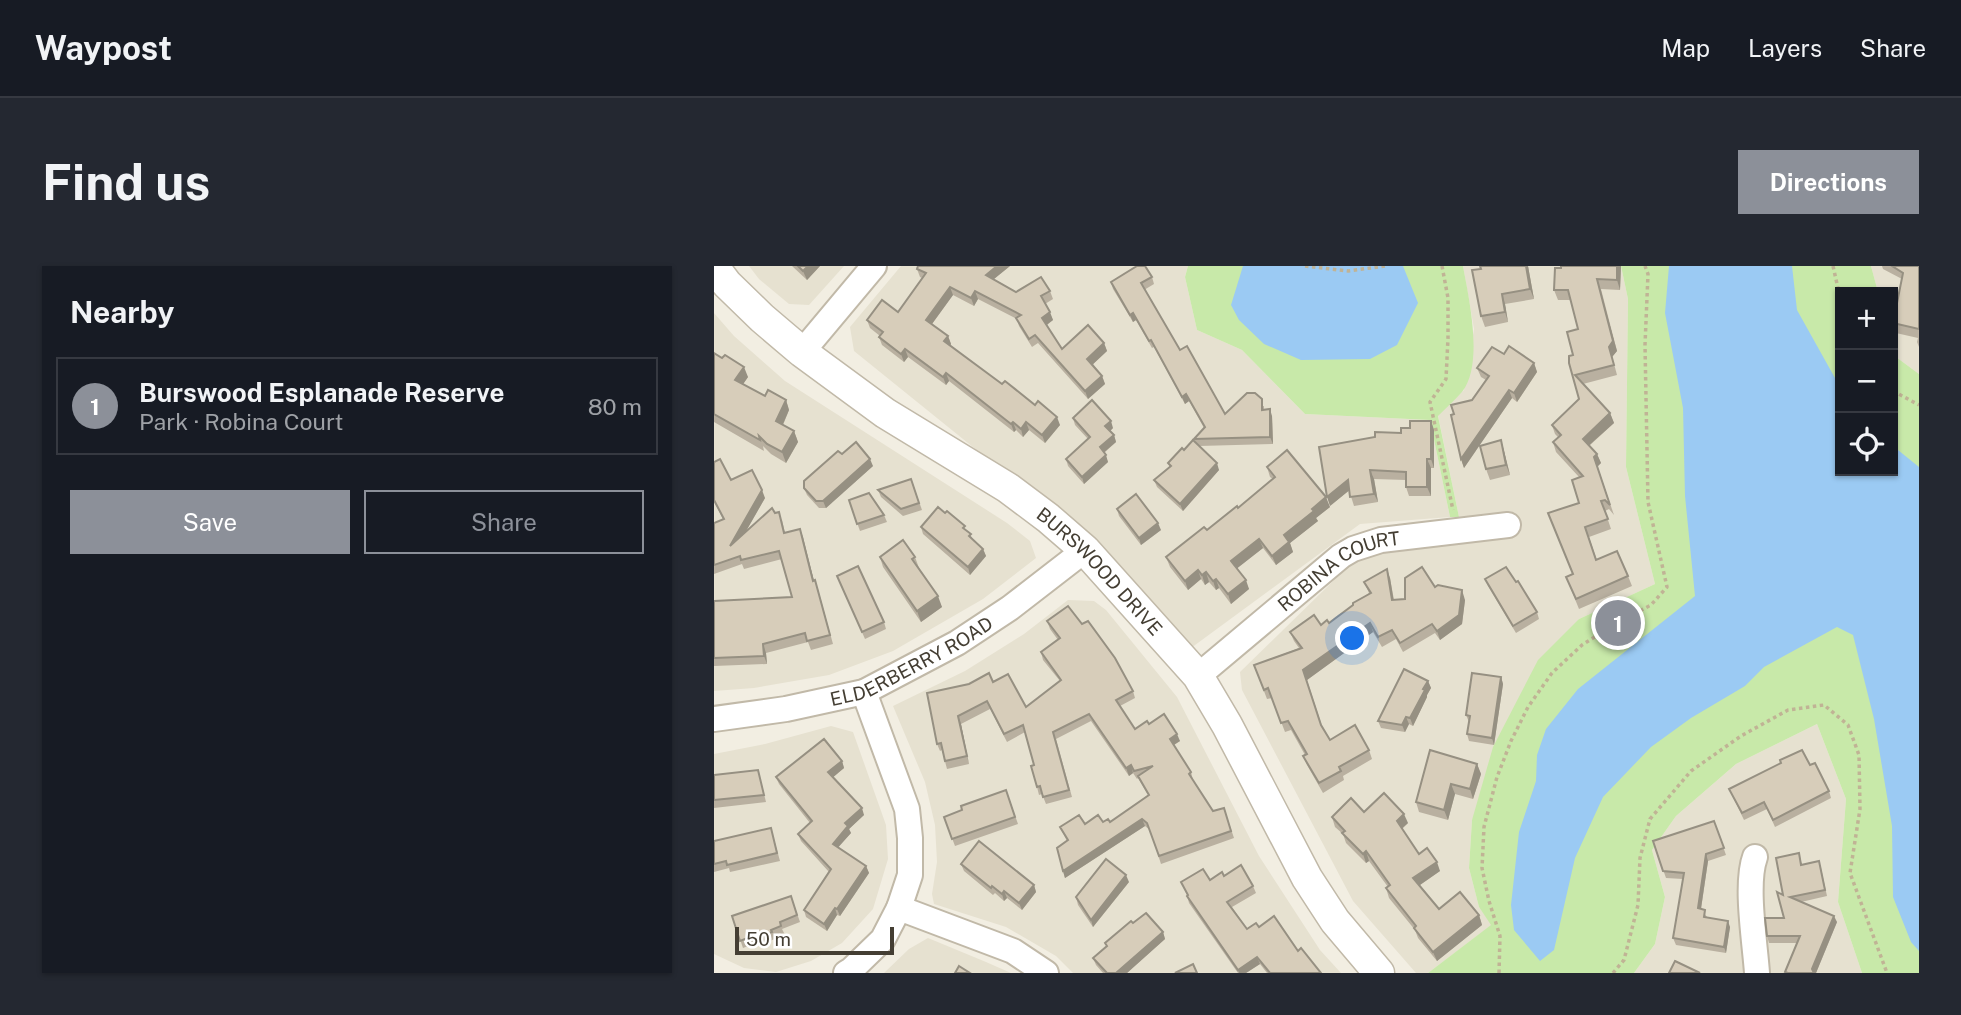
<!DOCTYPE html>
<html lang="en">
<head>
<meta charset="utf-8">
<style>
	body { margin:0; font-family:"Public Sans",sans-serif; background:#242831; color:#f1f3f6 }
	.controls { position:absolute; right:21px; top:21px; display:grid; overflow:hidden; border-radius:0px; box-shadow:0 2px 5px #0004 }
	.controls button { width:63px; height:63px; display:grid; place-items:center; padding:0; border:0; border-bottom:2px solid #363941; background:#171b24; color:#f1f3f6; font:35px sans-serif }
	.scale { position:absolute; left:21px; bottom:18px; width:159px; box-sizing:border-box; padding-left:7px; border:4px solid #443e33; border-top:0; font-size:19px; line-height:24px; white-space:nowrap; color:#443e33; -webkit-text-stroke:5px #fff; paint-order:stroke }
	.you { position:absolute; left:639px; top:373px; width:24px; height:24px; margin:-18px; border:5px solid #fff; border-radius:50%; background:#1a73e8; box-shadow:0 0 0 10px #1a73e833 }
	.badge { display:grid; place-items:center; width:46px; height:46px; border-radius:50%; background:#8c9099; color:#fff; font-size:23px; font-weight:700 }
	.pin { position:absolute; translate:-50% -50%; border:4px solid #fff; box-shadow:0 2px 7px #0006 }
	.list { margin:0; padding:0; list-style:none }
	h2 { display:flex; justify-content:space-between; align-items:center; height:91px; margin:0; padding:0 28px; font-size:30px }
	h2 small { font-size:23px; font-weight:400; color:#9ea1a6 }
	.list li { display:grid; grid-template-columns:46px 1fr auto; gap:21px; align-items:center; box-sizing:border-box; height:98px; margin:0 14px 14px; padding:0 14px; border:2px solid #363941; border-radius:0px }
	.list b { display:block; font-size:26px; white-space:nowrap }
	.list p { margin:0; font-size:23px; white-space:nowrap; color:#9ea1a6 }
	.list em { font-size:23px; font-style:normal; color:#9ea1a6 }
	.actions { display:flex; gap:14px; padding:21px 28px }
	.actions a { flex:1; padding:16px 0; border:2px solid #8c9099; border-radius:0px; text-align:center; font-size:24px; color:#8c9099 }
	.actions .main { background:#8c9099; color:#fff }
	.icon { flex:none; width:38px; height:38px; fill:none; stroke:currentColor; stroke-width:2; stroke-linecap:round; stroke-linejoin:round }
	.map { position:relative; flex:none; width:1205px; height:707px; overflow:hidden; border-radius:0px }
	header { display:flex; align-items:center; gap:42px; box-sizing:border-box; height:98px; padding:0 35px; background:#171b24; border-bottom:2px solid #363941 }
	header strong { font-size:33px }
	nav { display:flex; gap:38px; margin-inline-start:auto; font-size:24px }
	.intro { display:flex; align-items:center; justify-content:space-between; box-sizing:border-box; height:168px; padding:0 42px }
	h1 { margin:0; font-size:49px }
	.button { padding:18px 32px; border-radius:0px; background:#8c9099; color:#fff; font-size:24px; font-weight:700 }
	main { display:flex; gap:42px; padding:0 42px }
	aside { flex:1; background:#171b24; border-radius:0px; box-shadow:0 2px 5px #0004 }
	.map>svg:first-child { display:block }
	.residential { fill:#e6e1d0 }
	.green { fill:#c8e9a9 }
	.water { fill:#9bcaf3 }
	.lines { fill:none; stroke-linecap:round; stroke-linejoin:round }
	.minor-casing { stroke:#c1b9a8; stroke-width:28 }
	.tertiary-casing { stroke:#c1b9a8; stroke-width:33 }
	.path { stroke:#c0b395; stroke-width:3.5; stroke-dasharray:3.5 3.5; stroke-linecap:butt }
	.minor { stroke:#fff; stroke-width:24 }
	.tertiary { stroke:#fff; stroke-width:30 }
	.wall { fill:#b9b0a0 }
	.shaded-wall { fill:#969082 }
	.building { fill:#d7cdba; stroke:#969082; stroke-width:2 }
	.labels { text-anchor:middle; stroke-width:6; stroke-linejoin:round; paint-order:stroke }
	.street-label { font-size:19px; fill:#443e33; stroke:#fff }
</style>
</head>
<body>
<header>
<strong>Waypost</strong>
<nav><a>Map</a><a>Layers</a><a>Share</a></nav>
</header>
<div class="intro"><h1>Find us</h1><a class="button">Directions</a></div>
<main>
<aside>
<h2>Nearby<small></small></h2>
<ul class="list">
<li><span class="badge">1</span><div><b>Burswood Esplanade Reserve</b><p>Park · Robina Court</p></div><em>80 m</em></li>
</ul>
<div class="actions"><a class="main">Save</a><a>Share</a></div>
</aside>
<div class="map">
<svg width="1205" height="707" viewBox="0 0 1205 707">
	<rect width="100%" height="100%" fill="#f2eee2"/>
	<g class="residential">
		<path d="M35 0H130L95 39 75 38 45 13Z"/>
		<path d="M187 0H474L471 11 483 64 528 84 591 148 716 154 736 251 646 258 477 382 382 272 303 211 275 194 140 85 136 61Z"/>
		<path d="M749 0H907L914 33 912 201 941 318 865 353 758 554 755 602 765 641 778 659 714 707H702L639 635 528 424 526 406 655 280 797 269 806 262 800 250 784 248 745 251 724 149 750 124 760 63Z"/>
		<path d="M1157 0H1205V108L1182 91 1179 80V26H1164Z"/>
		<path d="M0 47 20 70 71 115 293 257 316 275 322 292 269 333 179 385 115 409 40 422 0 425Z"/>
		<path d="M354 334 380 335 392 344 463 431 545 590 606 684 627 707H359L342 690 292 661 220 638 218 628 223 596 221 559 211 516 179 440 251 405 310 368Z"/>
		<path d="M1103 458 1132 533 1124 636 1148 707H920L941 678 951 631 938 584 962 550 1022 498Z"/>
		<path d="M117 460 139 466 172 559 174 593 159 643 128 677 97 695 62 706 30 702 0 688V488L51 478Z"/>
		<path d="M214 672 272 696 297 707H170L195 683Z"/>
	</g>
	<g class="green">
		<path d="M474 0H749C755 33 770 98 748 126 741 134 732 142 724 150L745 251H736L716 154 591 148 528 84 483 64 471 11Z"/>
		<path d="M907 0H1157L1164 26H1126V205H1179V80L1182 91 1205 108V707H1148L1124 636 1132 533 1103 458 1022 498 962 550 938 584 951 631 941 678 920 707H714L777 659 765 641 755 602 758 554 779 481 824 394 865 353 941 318 912 201 914 33Z"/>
	</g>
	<g class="water">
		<path d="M529 0H689L704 37 683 79 656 93 587 94 550 78 525 54 517 39Z"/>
		<path d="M955 0H1078L1083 44 1126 121V205H1179V180L1205 201V685L1197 676 1179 631 1178 560 1160 453 1139 369 1123 361 1050 401 1031 420 977 452 937 481 889 531 861 592 840 684 826 695 800 664 797 639 805 566 822 515 823 489 832 463 864 423 981 330 971 230 969 142 951 47Z"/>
	</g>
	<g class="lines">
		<defs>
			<g id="minor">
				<path d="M88 86 160 0"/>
				<path id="s1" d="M484 410 627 290 639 283 667 274 794 259"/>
				<path id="s2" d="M0 453 72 443 150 426 243 377 296 342 371 284"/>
				<path d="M1041 591C1031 618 1041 677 1043 707"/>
				<path d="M185 642 299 685 332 707"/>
				<path d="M132 707 137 704 169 673 185 642 196 609V572L193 543 150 426"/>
			</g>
			<g id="tertiary">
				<path id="s3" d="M0 1 13 18 48 52 88 86 171 147 294 222 334 252 371 284 484 410 513 459 593 612 621 655 665 707"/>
			</g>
		</defs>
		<use href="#minor" class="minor-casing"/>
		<use href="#tertiary" class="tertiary-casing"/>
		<g class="path">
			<path d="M591 0 634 5 671 0"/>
			<path d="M728 0 734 32V72L732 113 716 136 739 244"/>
			<path d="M1119 0 1126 31"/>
			<path d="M1179 125 1205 139"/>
			<path d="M785 707 786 670 775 635 768 602 770 561 783 511 797 475 814 441 838 407 868 379 901 358 937 339 953 321 934 236 931 79 934 8 931 0"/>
			<path d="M899 707 910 694 924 639 926 592 936 553 977 505 1027 470 1074 444 1110 439 1134 459 1145 489 1146 543 1136 607 1173 707"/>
		</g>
		<use href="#minor" class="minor"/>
		<use href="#tertiary" class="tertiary"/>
	</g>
	<g class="wall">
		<path d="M78 0H106L93 14Z"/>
		<path d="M204 0H296L280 13 302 26 336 25 339 33 331 38 339 54 333 59 348 83 390 77 393 85 379 98 388 110 391 118 374 133 324 77 318 81 305 60 303 53 264 33 260 40 239 29 218 58 234 70 237 78 236 80 288 118 346 159 331 177 315 164 309 171 302 164 300 166 235 115 232 119 194 91 190 96 168 79 165 71 166 70 156 62 153 54 184 46 208 12 206 11 203 3Z"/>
		<path d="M766 0H814L820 33 791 38 794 56 771 61 767 50Z"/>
		<path d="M847 0H907L906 24 887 23 903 85 898 91 903 109 869 118 896 147 900 157 875 180 883 188 887 197 883 201 900 249 895 243 891 245 897 263 875 271 883 294 914 310 918 320 865 343 852 311 858 308 865 237V211L842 186 839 176 844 171 841 168 838 159 865 133 855 97 859 89 864 63 857 34H844L840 24Z"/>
		<path d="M1168 0H1205V81L1203 76 1204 72 1182 67 1179 55 1188 13 1169 3Z"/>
		<path d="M438 11 440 18 430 24 466 84 511 148 550 140V144L558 150 559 178 485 180 505 204 469 245 443 221 440 214 456 202 454 197 482 177 480 173 490 162 475 135 471 138 440 81 438 82 422 54 419 56 399 23 397 16Z"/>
		<path d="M0 87 34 111 29 118 51 130 72 134 75 144 69 159 80 165 84 176 72 197 57 188 49 180 50 185 0 156Z"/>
		<path d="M790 88 820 97 823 106 803 136 798 132 750 202 747 193 740 148 758 134 772 114 767 111 763 102Z"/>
		<path d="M359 152 399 162 396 165 400 169 402 176 390 187 394 196 370 218 354 200 352 193 374 173 361 159Z"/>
		<path d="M717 155 720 164V202H717V230H695L692 221V214L660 213 664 236 640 240 635 224 616 240 687 167Z"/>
		<path d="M787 174 790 185 796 209 776 214 772 203Z"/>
		<path d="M128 188 159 200 112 242H105L93 229 90 222Z"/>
		<path d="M0 196 17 214 51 232 32 265 61 247 68 254 71 267 86 263 100 315 104 323 119 378 97 384 94 376 52 387 53 398 0 400V335L78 331 68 293 30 303 28 298 0 308V257L9 253 0 236Z"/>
		<path d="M553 201 616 241 602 252 604 255 576 277 579 286 562 299 549 282 523 302 535 323 517 338 505 322 502 324 495 316 491 319 487 313 474 324 456 301 452 291 524 242 559 213 556 211Z"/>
		<path d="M197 213 208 244 189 250 167 231 164 224Z"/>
		<path d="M135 234 170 249 173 256 146 265Z"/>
		<path d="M403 243 447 264 427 279 405 250Z"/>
		<path d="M207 261 253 265 259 273 269 283 272 290 256 309 209 268Z"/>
		<path d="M166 291H201L205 302 228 341 207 356 169 301Z"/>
		<path d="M123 310 170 356 172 363 151 373Z"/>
		<path d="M676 312 680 334 691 333 721 321 751 334 748 358 726 374 721 367 689 386 682 373 668 381 659 366 593 414 608 460 616 474 655 484 658 493 629 510 630 514 609 527 593 499 589 490 591 489 577 464 571 466 558 432 553 433 540 399 585 382 580 375 576 366 615 357 655 327 650 316Z"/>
		<path d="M771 313 802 316 823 346 825 353 802 367 774 320Z"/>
		<path d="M333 355 419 425 421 432 406 440 421 463 435 458 466 475 460 479 477 506 479 514 499 545 510 542 520 572 447 598 436 564 431 560 351 612 349 605 353 575 346 561 396 556 434 529 424 512 423 513 419 507 415 510 377 455 342 473 358 531 332 538 328 528 325 529 323 521 320 499 311 466 293 476 276 443 247 458 255 498 233 503 228 484 226 485 223 478 213 427 279 416 312 441 346 415 329 394 327 386 344 374 336 363Z"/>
		<path d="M787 411 789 418 780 479 755 475 753 468 755 456 752 449Z"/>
		<path d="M714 415 717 422 713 429V431L699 460 695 458 691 466 667 462 664 455Z"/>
		<path d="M128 495 130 502 119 511 150 549 135 563 137 567 124 581 152 600 155 607 126 650 123 649 113 665 92 651 90 644 115 606 87 575 84 568 96 557 65 518 62 511Z"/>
		<path d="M763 498 767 508 759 533 741 528 734 554 705 546 702 536Z"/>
		<path d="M1096 499 1115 525 1117 532 1061 561 1053 543 1030 554 1015 523Z"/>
		<path d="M44 504 52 536 0 542V509Z"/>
		<path d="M292 524 304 558 241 580 230 551 248 544Z"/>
		<path d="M650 546 694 557 688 563 705 588 726 605 706 619 725 643 765 649 768 659 723 695 704 672 701 664 675 632 672 622 674 621 655 595 652 597 632 577 629 568 621 561 618 551Z"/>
		<path d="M1000 555 1012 589 994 595 987 643 993 651 1016 661 1012 687 962 679 959 672 969 613 952 612 939 575Z"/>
		<path d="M57 562 66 595 16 606 15 602 0 606V575Z"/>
		<path d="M1085 587 1088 599 1107 602 1113 630 1087 636 1123 656 1102 707H1071V706L1083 677H1055L1053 670 1070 652Z"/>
		<path d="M247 598 320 619 322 626 308 644 293 632 290 635 281 627 279 629 250 605Z"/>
		<path d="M510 610 539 620 542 627 518 641 533 663 545 661 584 685 607 707H553L546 698 532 707H524L475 637 473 629 467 616 496 614Z"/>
		<path d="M415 616 379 661 364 639 362 631Z"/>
		<path d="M77 630 86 656 68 663 70 667 60 671 61 673 39 681V678L29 682 18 650Z"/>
		<path d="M449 666 451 673 413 707H389L382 699 379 692 393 680 391 677Z"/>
	</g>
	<g class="shaded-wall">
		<path d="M94 0H106L93 14 89 5Z"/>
		<path d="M283 0H296L275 17 272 9Z"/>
		<path d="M812 0H814L820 33 816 23Z"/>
		<path d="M903 0H907L906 24 903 14Z"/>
		<path d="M883 13 903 85 898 91 903 109 895 81Z"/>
		<path d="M236 21 239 29 215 62 212 54Z"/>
		<path d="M261 25 264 33 260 40 257 32Z"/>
		<path d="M788 28 791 38 794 56 791 46Z"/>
		<path d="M336 46 339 54 331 60 328 52Z"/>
		<path d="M419 47 422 54 419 56 416 49Z"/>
		<path d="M234 70 237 78 233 83 230 75Z"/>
		<path d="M390 77 393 85 376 101 373 93Z"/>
		<path d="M191 83 194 91 190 96 187 88Z"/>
		<path d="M820 97 823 106 803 136 800 127Z"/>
		<path d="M30 101 34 111 25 124 21 114Z"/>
		<path d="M232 107 235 115 232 119 229 111Z"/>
		<path d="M388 110 391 118 374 133 371 125Z"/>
		<path d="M795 124 798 132 750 202 747 193Z"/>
		<path d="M472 128 475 135 471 138 468 131Z"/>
		<path d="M72 134 75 144 66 165 62 155Z"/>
		<path d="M556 143 558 150 559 178 556 171Z"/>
		<path d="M896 147 900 157 872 182 869 173Z"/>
		<path d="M343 151 346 159 331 177 328 169Z"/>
		<path d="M397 155 399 162 394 167 391 160Z"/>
		<path d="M717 155 720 164V202L717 193Z"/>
		<path d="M299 156 302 164 300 166 297 158Z"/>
		<path d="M312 156 315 164 309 171 307 163Z"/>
		<path d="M80 165 84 176 72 197 68 186Z"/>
		<path d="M400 169 402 176 388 188 386 181Z"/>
		<path d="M787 174 790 185 796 209 792 199Z"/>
		<path d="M883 188 887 197 883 201 900 249 880 191Z"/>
		<path d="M392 189 394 196 370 218 368 211Z"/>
		<path d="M156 193 159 200 112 242 109 235Z"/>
		<path d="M713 193 717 202V230L713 221Z"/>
		<path d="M503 197 505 204 469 245 466 238Z"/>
		<path d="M656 204 660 213 664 236 660 228Z"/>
		<path d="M634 214 637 223 616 240 613 231Z"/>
		<path d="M48 224 51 232 19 288 16 280Z"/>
		<path d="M612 231 616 241 602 252 604 255 576 277 579 286 562 299 558 290 570 269Z"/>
		<path d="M444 257 447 264 427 279 425 272Z"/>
		<path d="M86 263 89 271 102 323 99 315Z"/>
		<path d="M545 273 549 282 521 304 517 295Z"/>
		<path d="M269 283 272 290 256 309 254 301Z"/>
		<path d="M673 303 676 312 681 343 678 334Z"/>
		<path d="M484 304 487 313 474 324 471 315Z"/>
		<path d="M492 306 495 316 491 319 488 309Z"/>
		<path d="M502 313 505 322 502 324 499 315Z"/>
		<path d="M532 314 535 323 517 338 514 328Z"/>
		<path d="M748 324 751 334 748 358 726 374 723 365Z"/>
		<path d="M224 330 228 341 207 356 203 345Z"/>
		<path d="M656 357 659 366 593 414 589 404Z"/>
		<path d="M49 378 52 387 53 398 50 390Z"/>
		<path d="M787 411 789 418 780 479 778 472Z"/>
		<path d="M714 415 717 422 713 429V431L699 460 696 452Z"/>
		<path d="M244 450 247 458 255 498 253 490Z"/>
		<path d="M692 451 695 458 691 466 688 459Z"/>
		<path d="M463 468 466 475 458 480 456 473Z"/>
		<path d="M128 495 130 502 117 513 114 506Z"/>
		<path d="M763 498 767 508 759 533 756 523Z"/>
		<path d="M417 499 419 507 415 510 412 502Z"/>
		<path d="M737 518 741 528 734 554 730 544Z"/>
		<path d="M148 542 150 549 135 563 137 567 121 585 119 578 131 557Z"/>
		<path d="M690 548 694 557 686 564 683 555Z"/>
		<path d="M428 553 431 560 351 612 349 605Z"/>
		<path d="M652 585 655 595 652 597 649 588Z"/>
		<path d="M992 588 994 595 986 649 984 642Z"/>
		<path d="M723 596 726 605 703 621 699 612Z"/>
		<path d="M152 600 155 607 126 650 123 643Z"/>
		<path d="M412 609 415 616 379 661 377 654Z"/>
		<path d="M320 619 322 626 308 644 305 637Z"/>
		<path d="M290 625 293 632 290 635 288 628Z"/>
		<path d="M121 642 123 649 113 665 110 658Z"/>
		<path d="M765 649 768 659 723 695 719 686Z"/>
		<path d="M1120 650 1123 656 1102 707H1100L1098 703Z"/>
		<path d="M1014 655 1016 661 1012 687 1010 681Z"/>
		<path d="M449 666 451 673 413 707H402Z"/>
		<path d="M543 691 546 698 532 707H525L524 704Z"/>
	</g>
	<g class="building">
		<path d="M84 0H94L89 5Z"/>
		<path d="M204 0H283L272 9 302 26 327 11 336 25 327 30 336 46 328 52 348 83 374 59 390 77 373 93 388 110 371 125 321 69 315 73 302 52 307 49 261 25 257 32 236 21 212 54 234 70 230 75 288 118 291 115 321 139 324 135 343 151 328 169 312 156 307 163 299 156 297 158 232 107 229 111 191 83 187 88 165 71 169 66 153 54 168 34 184 46 212 7 203 3Z"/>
		<path d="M423 0H431L438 11 427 17 466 84 473 80 511 148 533 127H541L548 133V144L556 143V171L480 173 491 161 472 128 468 131 437 74 435 75 419 47 416 49 397 16Z"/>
		<path d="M766 0H812L816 23 788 28 791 46 767 50 758 4 767 3Z"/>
		<path d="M847 0H903V14L883 13 899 75 895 81 900 99 861 109 896 147 869 173 883 188 880 191 896 239 891 234 887 235 894 253 871 261 882 294 903 285 914 310 862 333 852 311 859 308 834 247 865 237 858 214 869 210 839 176 847 169 838 159 865 133 855 97V90L859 89 853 66 864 63 854 24H840L841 2H847Z"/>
		<path d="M1178 0H1205V63L1179 57 1189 7Z"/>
		<path d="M795 80 820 97 800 127 795 124 747 193 737 149 740 148 737 139 758 134 775 110 763 102 778 81 790 88Z"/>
		<path d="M0 87 8 92 11 89 30 101 21 114 51 130 54 124 72 134 62 155 80 165 68 186 53 178 45 170 46 174 0 148Z"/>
		<path d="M378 134 397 155 391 160 400 169 386 181 392 189 368 211 352 193 376 171 359 152Z"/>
		<path d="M696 155H717V193H713V221H692V206L656 204 660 228 636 231 634 214 613 231 605 181 661 171V166L687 167V162H696Z"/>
		<path d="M479 174 503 197 466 238 440 214 457 200 454 197 468 182 470 184Z"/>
		<path d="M787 174 792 199 772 203 766 180Z"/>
		<path d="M142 176 156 193 109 235H102L90 222V215L124 185 128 188Z"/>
		<path d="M573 184 612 231 598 243 600 245 570 269 575 276 558 290 545 273 517 295 532 314 514 328 502 313 499 315 492 306 488 309 484 304 471 315 452 291 490 261 493 264 523 240 524 242 561 211 553 201Z"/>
		<path d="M6 193 17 214 38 204 48 224 16 280 58 242 61 247 65 246 70 267 86 263 99 315 101 314 116 369 93 375 91 367 49 378 50 390 0 392V335L78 331 65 285 27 294 26 290 0 299V257L10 253 0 234V196Z"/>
		<path d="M197 213 205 237 187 243 164 224Z"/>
		<path d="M155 227 170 249 143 258 135 234Z"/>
		<path d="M422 228 444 257 425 272 403 243Z"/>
		<path d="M224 241 231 247 233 245 251 260 249 262 257 268 255 270 269 283 254 301 207 261Z"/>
		<path d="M189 274 201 291 198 293 224 330 203 345 166 291Z"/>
		<path d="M144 300 170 356 148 366 123 310Z"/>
		<path d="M708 301 721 321 724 319 748 324 745 349 723 365 718 358 686 377 678 364 664 371 656 357 589 404 607 459 616 474 641 459 655 484 625 501 627 505 605 517 589 490 593 488 574 455 567 457 554 422 550 424 540 399 588 382 576 366 600 349 607 359 613 354 615 357 639 339V337L657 327 650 316 673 303 678 334 691 333V312Z"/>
		<path d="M792 301 802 316 804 315 823 346 799 360 771 313Z"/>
		<path d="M354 340 368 358 374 355 401 392 419 425 402 434 421 463 433 455 435 458 450 448 463 468 456 473 477 506 475 508 499 545 510 542 517 565 445 590 433 557 428 553 349 605 343 582 354 574 346 561 365 549 371 558 384 549 389 556 394 553 396 556 435 529 424 510 439 500 420 505 417 499 412 502 375 448 339 466 355 524 329 531 326 520 323 521 317 500 320 499 309 459 290 468 273 435 244 450 253 490 231 495 227 477 223 478 213 427 255 418 275 407 279 416 294 408 312 441 347 414 327 386 346 372 333 355Z"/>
		<path d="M690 403 714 415 709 423 711 424 696 452 692 451 688 459 664 455Z"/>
		<path d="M758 407 787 411 778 472 753 468 756 450 752 449Z"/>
		<path d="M110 473 128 495 114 506 148 542 131 557 134 560 119 578 152 600 123 643 121 642 110 658 90 644 117 603 84 568 98 555 62 511Z"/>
		<path d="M716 484 763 498 756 523 737 518 730 544 702 536Z"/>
		<path d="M1088 484 1096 499 1101 497 1115 525 1059 554 1050 536 1028 547 1015 523 1067 497 1066 494Z"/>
		<path d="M44 504 50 529 0 534V509Z"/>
		<path d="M292 524 301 551 238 573 230 551 248 544 247 540Z"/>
		<path d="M670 527 690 548 683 555 705 588 713 582 723 596 699 612 725 643 746 626 765 649 719 686 700 662 702 660 672 622 676 619 652 585 649 588 628 567 631 565 618 551 637 532 650 546Z"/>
		<path d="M1000 555 1010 582 992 588 984 642 991 644 990 651 1014 655 1010 681 959 672 970 607 949 605 939 575Z"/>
		<path d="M57 562 63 587 13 599 12 595 0 598V575Z"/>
		<path d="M265 575 320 619 305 637 290 625 288 628 278 620 277 622 247 598Z"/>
		<path d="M1085 587 1087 599 1105 595 1111 624 1076 631 1120 650 1098 703 1100 707H1074L1071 706 1086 670H1053L1051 652H1070L1063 626 1069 629 1062 592Z"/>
		<path d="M392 593 412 609 377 654 362 631Z"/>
		<path d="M527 599 539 620 513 636 533 663 542 657 545 661 560 650 584 685 587 682 607 707H556L543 691 524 704 473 630 474 629 467 616 489 603 496 614 508 606 510 610Z"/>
		<path d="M77 630 83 649 66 656 67 660 57 664 58 666 37 674 36 671 26 675 18 650Z"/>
		<path d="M432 647 449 666 402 707H393L379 692 393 680 391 677 417 655 419 657Z"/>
		<path d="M961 695 986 707H955Z"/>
		<path d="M479 698 483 707H461Z"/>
		<path d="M245 700 256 707H241Z"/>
	</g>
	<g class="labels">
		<g class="street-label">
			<text dy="7" stroke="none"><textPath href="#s3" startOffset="494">BURSWOOD DRIVE</textPath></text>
			<text dy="7" stroke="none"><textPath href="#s1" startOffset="178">ROBINA COURT</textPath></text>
			<text dy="7" stroke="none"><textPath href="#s2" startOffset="208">ELDERBERRY ROAD</textPath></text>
		</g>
	</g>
</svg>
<div class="controls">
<button>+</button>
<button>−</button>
<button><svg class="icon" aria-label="locate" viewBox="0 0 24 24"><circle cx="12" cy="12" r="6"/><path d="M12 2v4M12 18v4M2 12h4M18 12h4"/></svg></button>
</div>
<div class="scale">50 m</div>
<div class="you"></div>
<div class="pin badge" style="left:904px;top:357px">1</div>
</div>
</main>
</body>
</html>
